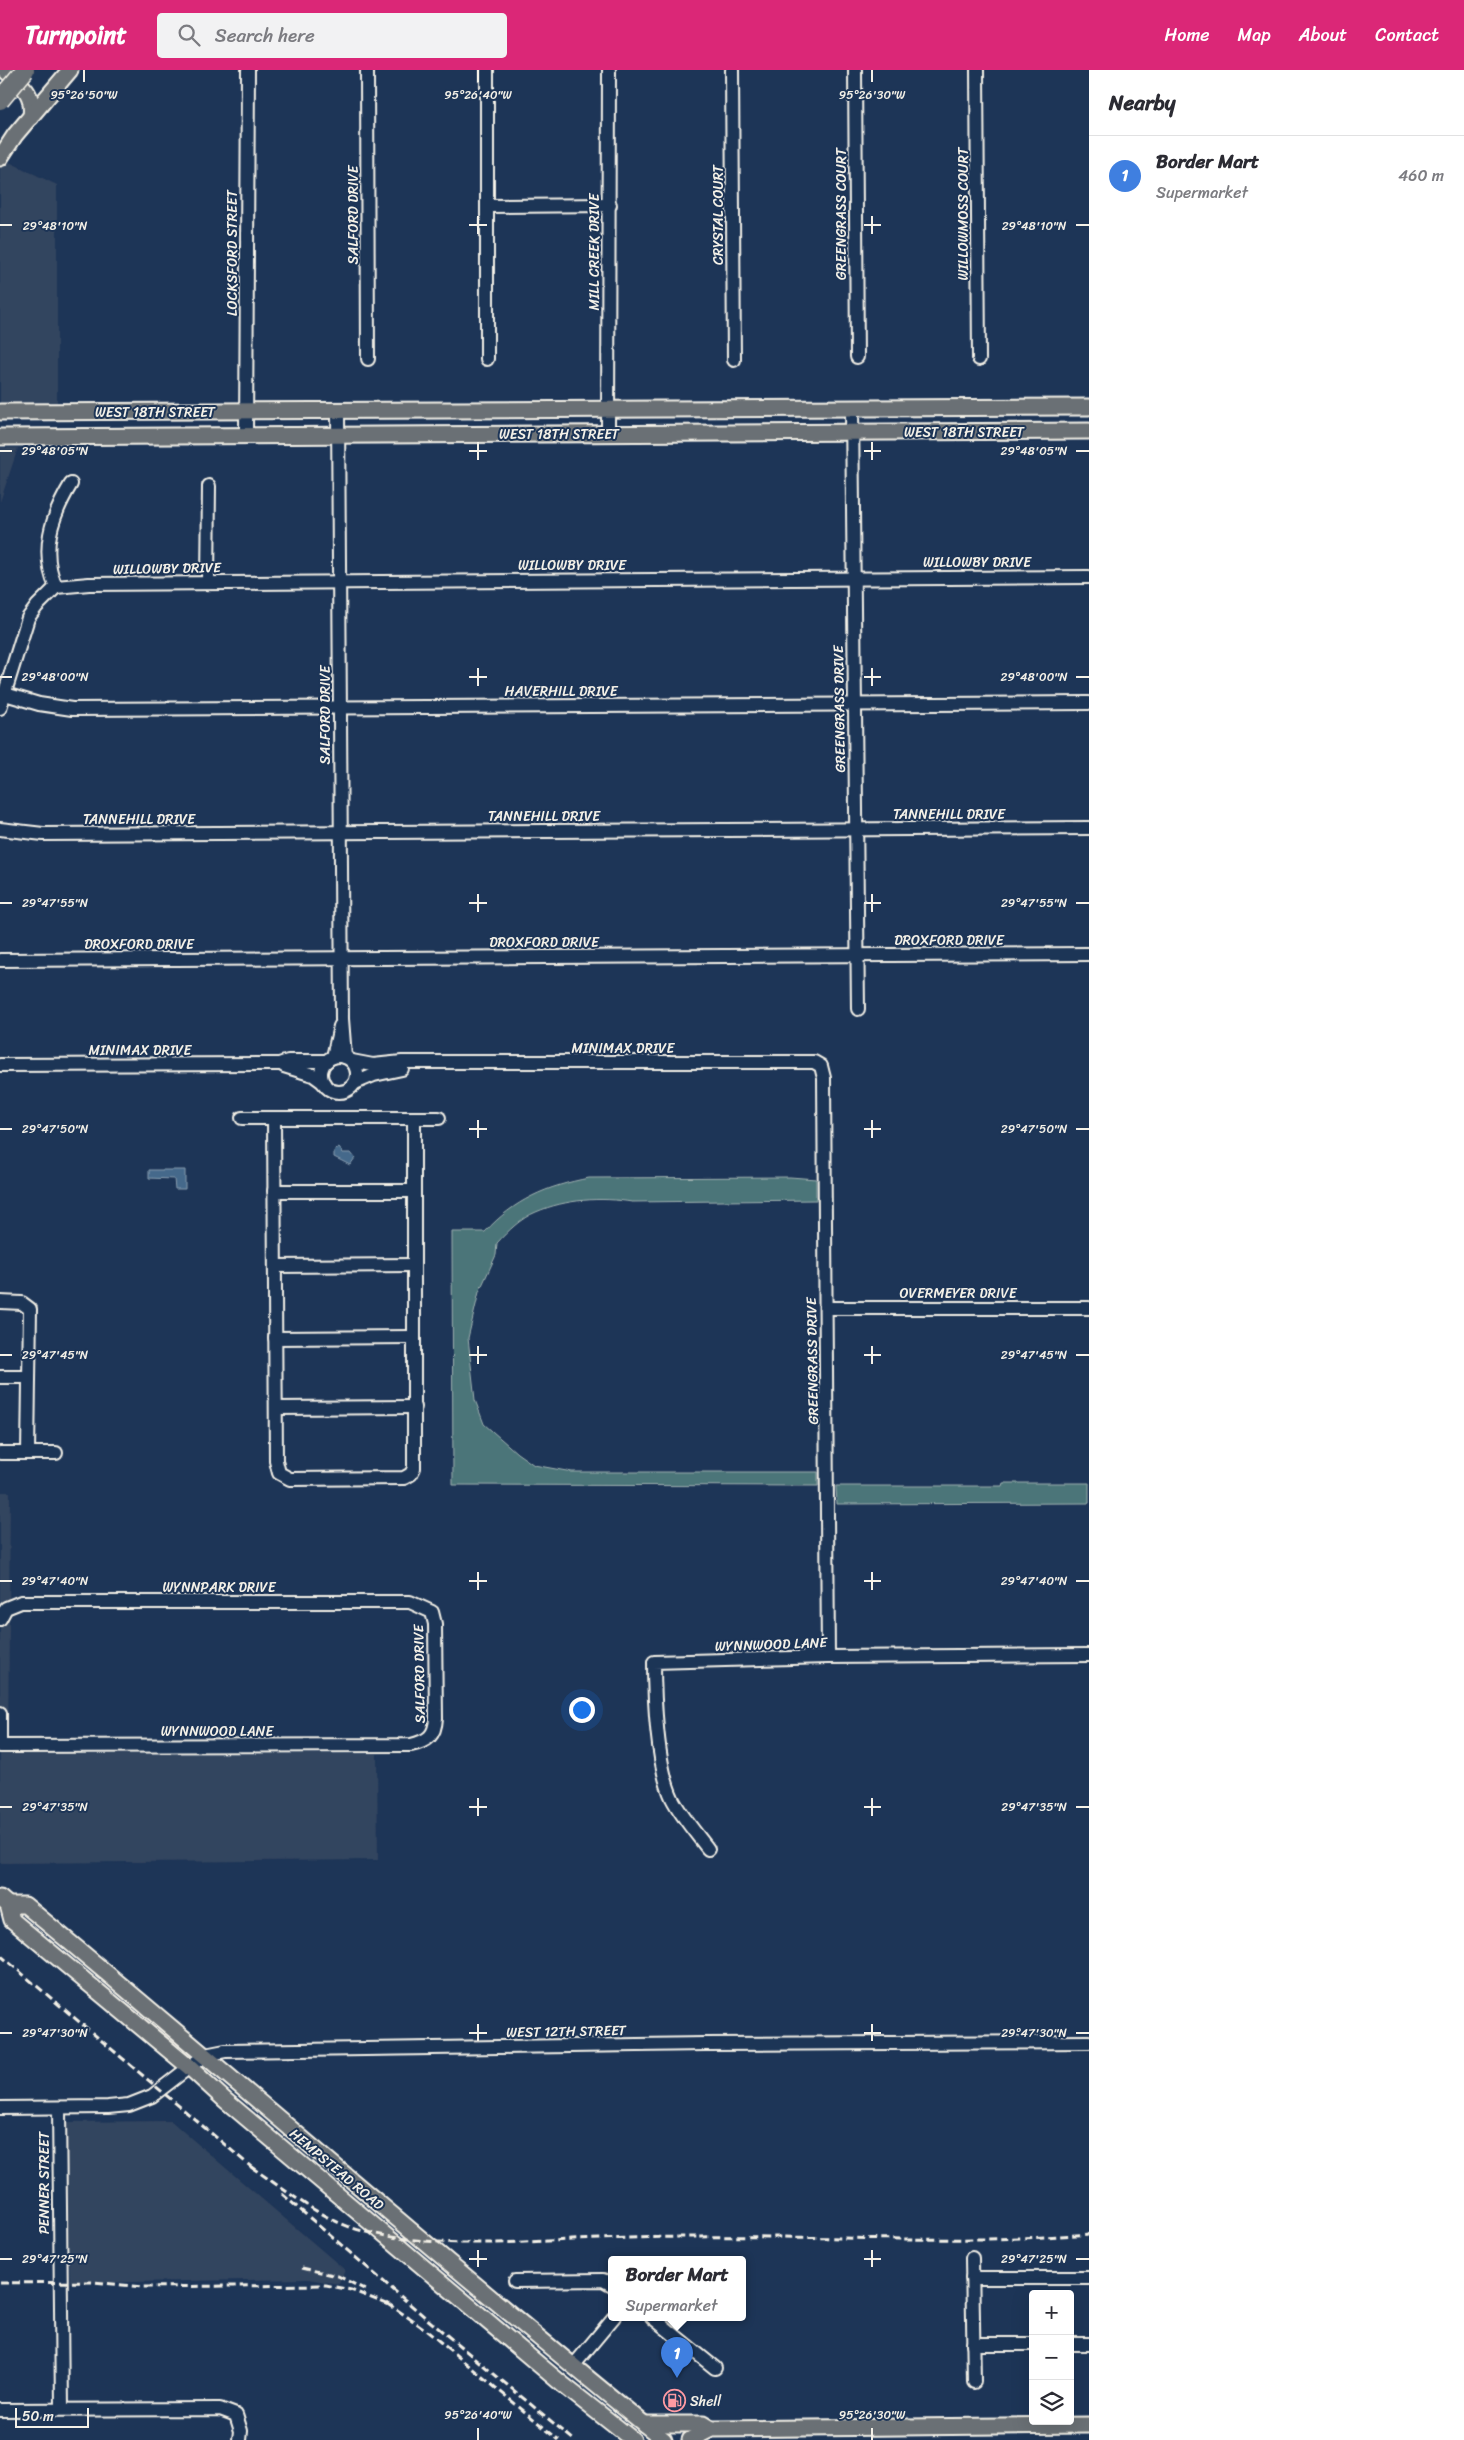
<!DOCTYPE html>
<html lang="en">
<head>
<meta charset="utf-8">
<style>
	body { margin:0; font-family:Sriracha,sans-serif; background:#f2f2f3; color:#2b2b33 }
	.controls { position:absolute; right:15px; bottom:15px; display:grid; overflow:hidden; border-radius:5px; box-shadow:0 5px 20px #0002 }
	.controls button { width:45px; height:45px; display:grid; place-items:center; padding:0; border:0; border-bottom:1px solid #e1e1e2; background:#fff; color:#2b2b33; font:25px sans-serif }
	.scale { position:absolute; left:15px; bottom:12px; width:74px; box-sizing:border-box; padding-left:5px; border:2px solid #f4f1e8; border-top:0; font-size:14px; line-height:18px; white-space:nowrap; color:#f4f1e8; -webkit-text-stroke:4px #1d3557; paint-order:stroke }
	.you { position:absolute; left:581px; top:1639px; width:18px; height:18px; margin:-12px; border:4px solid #fff; border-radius:50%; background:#1a73e8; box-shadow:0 0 0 8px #1a73e833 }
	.badge { display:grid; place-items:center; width:32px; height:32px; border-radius:50%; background:#db2777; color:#fff; font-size:16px; font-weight:700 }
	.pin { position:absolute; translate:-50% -41px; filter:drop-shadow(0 1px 2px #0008) }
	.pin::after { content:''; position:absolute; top:26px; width:18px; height:15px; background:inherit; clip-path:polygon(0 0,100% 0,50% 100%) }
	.popup { position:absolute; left:608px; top:2186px; width:138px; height:65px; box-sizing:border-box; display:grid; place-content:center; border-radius:5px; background:#fff; filter:drop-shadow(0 1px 4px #0005); font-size:16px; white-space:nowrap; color:#7c7c81 }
	.popup b { font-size:19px; color:#2b2b33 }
	.popup::after { content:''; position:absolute; left:50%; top:100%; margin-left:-10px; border:10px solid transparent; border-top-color:#fff }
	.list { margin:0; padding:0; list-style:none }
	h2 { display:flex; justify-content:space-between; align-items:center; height:65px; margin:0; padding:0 20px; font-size:21px }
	h2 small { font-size:16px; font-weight:400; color:#7c7c81 }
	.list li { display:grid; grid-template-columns:32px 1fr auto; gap:15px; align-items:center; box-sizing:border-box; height:80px; padding:0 20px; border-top:1px solid #e1e1e2 }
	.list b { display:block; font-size:19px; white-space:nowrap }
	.list p { margin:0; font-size:16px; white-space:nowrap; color:#7c7c81 }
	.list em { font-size:16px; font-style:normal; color:#7c7c81 }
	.icon { flex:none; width:28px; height:28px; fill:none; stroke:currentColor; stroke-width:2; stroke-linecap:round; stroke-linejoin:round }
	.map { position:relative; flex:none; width:1089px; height:2370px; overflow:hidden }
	header { display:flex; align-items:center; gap:30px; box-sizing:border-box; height:70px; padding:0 25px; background:#db2777; color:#fff }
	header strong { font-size:24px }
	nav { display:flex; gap:28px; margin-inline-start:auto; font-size:18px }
	.search { width:350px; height:45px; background:#f2f2f3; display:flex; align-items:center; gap:12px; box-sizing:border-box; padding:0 18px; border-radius:5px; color:#7c7c81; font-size:19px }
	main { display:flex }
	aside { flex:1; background:#fff }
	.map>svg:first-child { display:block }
	.built { fill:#33445e }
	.green { fill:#4b7479; stroke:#a0b2b0 }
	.water { fill:#44698b; stroke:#8a9fb0 }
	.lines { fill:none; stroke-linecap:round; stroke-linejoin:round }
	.minor-casing { stroke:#f4f1e8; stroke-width:16 }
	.major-casing { stroke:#f4f1e8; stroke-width:19 }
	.minor { stroke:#1d3557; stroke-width:12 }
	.major { stroke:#6a7074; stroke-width:15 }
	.rail { stroke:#f4f1e8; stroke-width:3; stroke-dasharray:8 4; stroke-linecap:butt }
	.highway-bridge-casing { stroke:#f4f1e8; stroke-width:21; stroke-linecap:butt }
	.highway-bridge { stroke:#6a7074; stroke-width:18 }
	.ticks { fill:none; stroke:#f4f1e8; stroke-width:2 }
	.labels { text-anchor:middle; stroke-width:4; stroke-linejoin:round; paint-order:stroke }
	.street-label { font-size:14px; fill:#f4f1e8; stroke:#1d3557 }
	.poi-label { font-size:14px; fill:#f4f1e8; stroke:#1d3557; text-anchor:start }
	.ticks-label { font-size:12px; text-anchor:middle; fill:#f4f1e8; stroke:#1d3557; stroke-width:4; stroke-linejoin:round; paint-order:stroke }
</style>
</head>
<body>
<header>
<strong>Turnpoint</strong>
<div class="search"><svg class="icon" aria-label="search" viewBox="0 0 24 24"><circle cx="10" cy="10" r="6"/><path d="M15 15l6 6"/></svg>Search here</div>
<nav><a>Home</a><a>Map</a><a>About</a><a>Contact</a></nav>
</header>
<main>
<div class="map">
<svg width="1089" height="2370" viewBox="0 0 1089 2370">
	<rect width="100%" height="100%" fill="#1d3557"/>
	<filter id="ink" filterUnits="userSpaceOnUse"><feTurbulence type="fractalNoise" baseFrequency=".02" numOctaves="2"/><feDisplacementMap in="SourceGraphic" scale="10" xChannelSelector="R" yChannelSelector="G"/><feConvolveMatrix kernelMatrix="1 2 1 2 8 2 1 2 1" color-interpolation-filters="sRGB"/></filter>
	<g filter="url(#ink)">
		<g class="built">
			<path d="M5 90 57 115V337H0V98Z"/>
			<path d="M0 378H18L0 432Z"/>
			<path d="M0 1422H10L8 1684H377L378 1790 0 1793Z"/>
			<path d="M171 2051 345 2200 339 2214 308 2209 70 2213 65 2052Z"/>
		</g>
		<g class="green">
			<path d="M790 1107 816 1109V1130L632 1132C601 1127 566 1129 536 1142 521 1148 508 1161 497 1173L496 1185 479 1222 468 1268 475 1330 484 1354 517 1383 534 1395 572 1402H818V1416L453 1415 452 1162H485C514 1130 547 1116 589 1108Z"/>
			<path d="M1003 1413H1089V1433L837 1434 836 1416H1002Z"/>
		</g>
		<g class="water">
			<path d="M339 1078 343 1083H351L355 1088 350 1095 334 1087V1081Z"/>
			<path d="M149 1100H185V1119H175L174 1109 149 1108Z"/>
		</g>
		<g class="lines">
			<defs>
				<g id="minor">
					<path d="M367 0 368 289"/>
					<path d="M487 0V289"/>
					<path d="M732 0 734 290"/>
					<path d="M855 0 857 287"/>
					<path d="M977 0 979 289"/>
					<path d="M487 136 610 135"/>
					<path d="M852 338 858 939"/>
					<path d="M338 341 342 949 345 987"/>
					<path d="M608 364 609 0"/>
					<path d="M246 366 248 0"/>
					<path d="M208 513 209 416"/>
					<path d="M56 517 89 514 1089 507"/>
					<path d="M56 517C40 481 51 447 71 414"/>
					<path d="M5 624 39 634 72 639 1089 633"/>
					<path d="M0 638 28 548 37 536 56 517"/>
					<path d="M0 759 43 764 1089 758"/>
					<path d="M0 890 1089 884"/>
					<circle cx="339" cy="1004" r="18"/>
					<path d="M333 987 340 956"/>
					<path d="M352 991 373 995 402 992H814L821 996 824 1008 828 1587"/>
					<path d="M0 995 279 994 288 991H327"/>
					<path d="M284 996 313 1005 324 1013"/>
					<path d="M355 1013 374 1005 402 999"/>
					<path d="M242 1048H439"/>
					<path d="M274 1048 276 1391 279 1403 290 1409 404 1408 411 1404 414 1398V1048"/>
					<path d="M274 1121H414"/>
					<path d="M275 1196 414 1195"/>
					<path d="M0 1232 22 1233 30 1239 28 1383H0"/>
					<path d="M826 1238H1089"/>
					<path d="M275 1268 414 1267"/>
					<path d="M0 1307H29"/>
					<path d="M276 1338 415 1337"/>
					<path d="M28 1383H56"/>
					<path d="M0 1549 6 1538 21 1532H410L432 1542 435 1554 436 1648C435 1666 428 1671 411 1675L0 1676"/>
					<path d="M0 1643V1676"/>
					<path d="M708 1779C696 1763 681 1746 672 1728 657 1696 654 1628 654 1592L828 1587 1089 1585"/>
					<path d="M0 2038 108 2037 129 2035 152 2026 205 1985 225 1981 705 1974 1089 1972"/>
					<path d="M59 2038 62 2338"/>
					<path d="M972 2188 974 2312"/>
					<path d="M972 2208H1089"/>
					<path d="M515 2211 603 2210 612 2215"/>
					<path d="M652 2247 715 2298"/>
					<path d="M973 2274H1033"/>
					<path d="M1070 2274H1089"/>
					<path d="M574 2295 614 2247"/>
					<path d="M0 2340 220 2339 236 2345 241 2361 240 2370"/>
				</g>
				<g id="major">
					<path d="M5 0C22 16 34 21 31 47"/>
					<path d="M0 88 15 65 70 0"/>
					<path d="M0 342 1089 337"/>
					<path d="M0 367 1089 361"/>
					<path d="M0 1828 8 1835 12 1850 189 1997 225 2030 562 2314 633 2370"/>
					<path d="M8 1835H25C239 2012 448 2196 664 2370"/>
					<path d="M644 2354H703L711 2359"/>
					<path d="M690 2370 711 2359 1089 2355"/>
				</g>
			</defs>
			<use href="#minor" class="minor-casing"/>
			<use href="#major" class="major-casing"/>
			<use href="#minor" class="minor"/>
			<use href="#major" class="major"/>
			<g class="rail">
				<path d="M0 1885 256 2101"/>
				<path d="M251 2097C286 2120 322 2151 363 2161 424 2176 485 2174 547 2171 597 2169 647 2167 697 2167 828 2165 959 2175 1089 2164"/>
				<path d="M282 2124 426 2248 574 2370"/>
				<path d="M302 2198 338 2206 366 2220"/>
				<path d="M0 2213 94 2212 142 2217 326 2215 351 2220 392 2236"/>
				<path d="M387 2233 422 2257 559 2370"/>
			</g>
			<defs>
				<path id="highway-bridge" d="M0 30 25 0"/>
			</defs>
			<use href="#highway-bridge" class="highway-bridge-casing"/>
			<use href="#highway-bridge" class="highway-bridge"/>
		</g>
	</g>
	<path class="ticks" d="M84 0V12M478 0V12M872 0V12M478 146V164M872 146V164M0 155H12M469 155H487M864 155H881M1076 155H1089M478 372V390M872 372V390M0 381H12M469 381H487M864 381H881M1076 381H1089M478 598V616M872 598V616M0 607H12M469 607H487M864 607H881M1076 607H1089M478 824V842M872 824V842M0 833H12M469 833H487M864 833H881M1076 833H1089M478 1050V1068M872 1050V1068M0 1059H12M469 1059H487M864 1059H881M1076 1059H1089M478 1276V1294M872 1276V1294M0 1285H12M469 1285H487M864 1285H881M1076 1285H1089M478 1502V1520M872 1502V1520M0 1511H12M469 1511H487M864 1511H881M1076 1511H1089M478 1728V1746M872 1728V1746M0 1737H12M469 1737H487M864 1737H881M1076 1737H1089M478 1954V1971M872 1954V1971M0 1963H12M469 1963H487M864 1963H881M1076 1963H1089M478 2180V2197M872 2180V2197M0 2189H12M469 2189H487M864 2189H881M1076 2189H1089M478 2358V2370M872 2358V2370"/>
	<defs>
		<symbol id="fuel-ring" viewBox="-11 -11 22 22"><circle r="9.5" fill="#1d3557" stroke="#ff9aa2" stroke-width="1.5"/><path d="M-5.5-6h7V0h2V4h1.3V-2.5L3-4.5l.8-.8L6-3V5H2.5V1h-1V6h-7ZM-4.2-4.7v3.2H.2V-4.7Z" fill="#ff9aa2"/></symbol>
	</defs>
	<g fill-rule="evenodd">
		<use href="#fuel-ring" x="662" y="2318" width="25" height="25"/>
	</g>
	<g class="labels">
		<g class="street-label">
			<text transform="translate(841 144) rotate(-90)" y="5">GREENGRASS COURT</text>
			<text transform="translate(963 144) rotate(-90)" y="5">WILLOWMOSS COURT</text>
			<text transform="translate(353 145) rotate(-90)" y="5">SALFORD DRIVE</text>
			<text transform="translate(718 145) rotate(-90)" y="5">CRYSTAL COURT</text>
			<text transform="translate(594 182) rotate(-90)" y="5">MILL CREEK DRIVE</text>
			<text transform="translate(232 183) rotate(-90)" y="5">LOCKSFORD STREET</text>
			<text x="155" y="347">WEST 18TH STREET</text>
			<text x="964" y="367">WEST 18TH STREET</text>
			<text x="559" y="369">WEST 18TH STREET</text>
			<text x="977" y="497">WILLOWBY DRIVE</text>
			<text x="572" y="500">WILLOWBY DRIVE</text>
			<text transform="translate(167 498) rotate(-1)" y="5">WILLOWBY DRIVE</text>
			<text x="561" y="626">HAVERHILL DRIVE</text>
			<text transform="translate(839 639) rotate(-91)" y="5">GREENGRASS DRIVE</text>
			<text transform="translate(325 645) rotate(-90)" y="5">SALFORD DRIVE</text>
			<text x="949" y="749">TANNEHILL DRIVE</text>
			<text x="544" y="751">TANNEHILL DRIVE</text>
			<text x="139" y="754">TANNEHILL DRIVE</text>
			<text x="949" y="875">DROXFORD DRIVE</text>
			<text x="544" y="877">DROXFORD DRIVE</text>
			<text x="139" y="879">DROXFORD DRIVE</text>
			<text x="623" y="983">MINIMAX DRIVE</text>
			<text x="140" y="985">MINIMAX DRIVE</text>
			<text x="958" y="1228">OVERMEYER DRIVE</text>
			<text transform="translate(812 1291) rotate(-91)" y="5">GREENGRASS DRIVE</text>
			<text x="219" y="1522">WYNNPARK DRIVE</text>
			<text transform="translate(771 1574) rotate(-2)" y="5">WYNNWOOD LANE</text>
			<text transform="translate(419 1604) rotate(-91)" y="5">SALFORD DRIVE</text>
			<text x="217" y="1666">WYNNWOOD LANE</text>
			<text transform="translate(566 1961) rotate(-1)" y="5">WEST 12TH STREET</text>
			<text transform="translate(337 2099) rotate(40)" y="5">HEMPSTEAD ROAD</text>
			<text transform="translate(44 2113) rotate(-90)" y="5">PENNER STREET</text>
		</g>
		<g class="poi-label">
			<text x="690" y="2336">Shell</text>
		</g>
	</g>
	<g class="ticks-label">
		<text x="84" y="29">95°26'50"W</text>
		<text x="478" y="29">95°26'40"W</text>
		<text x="872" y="29">95°26'30"W</text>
		<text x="55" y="160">29°48'10"N</text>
		<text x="1034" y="160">29°48'10"N</text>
		<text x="55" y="385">29°48'05"N</text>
		<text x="1034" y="385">29°48'05"N</text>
		<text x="55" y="611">29°48'00"N</text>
		<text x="1034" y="611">29°48'00"N</text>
		<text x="55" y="837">29°47'55"N</text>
		<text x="1034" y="837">29°47'55"N</text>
		<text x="55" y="1063">29°47'50"N</text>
		<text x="1034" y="1063">29°47'50"N</text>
		<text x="55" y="1289">29°47'45"N</text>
		<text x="1034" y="1289">29°47'45"N</text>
		<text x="55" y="1515">29°47'40"N</text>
		<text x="1034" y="1515">29°47'40"N</text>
		<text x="55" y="1741">29°47'35"N</text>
		<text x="1034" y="1741">29°47'35"N</text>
		<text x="55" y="1967">29°47'30"N</text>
		<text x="1034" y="1967">29°47'30"N</text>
		<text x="55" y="2193">29°47'25"N</text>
		<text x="1034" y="2193">29°47'25"N</text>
		<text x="478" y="2349">95°26'40"W</text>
		<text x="872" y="2349">95°26'30"W</text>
	</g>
</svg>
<div class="controls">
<button>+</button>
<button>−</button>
<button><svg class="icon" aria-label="layers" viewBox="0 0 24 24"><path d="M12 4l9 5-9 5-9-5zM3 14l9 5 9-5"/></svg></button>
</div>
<div class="scale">50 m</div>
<div class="you"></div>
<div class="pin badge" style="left:677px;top:2308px;background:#3f7fe0">1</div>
<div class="popup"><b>Border Mart</b>Supermarket</div>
</div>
<aside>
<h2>Nearby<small></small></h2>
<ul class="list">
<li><span class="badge" style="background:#3f7fe0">1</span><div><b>Border Mart</b><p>Supermarket</p></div><em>460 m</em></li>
</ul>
</aside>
</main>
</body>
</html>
